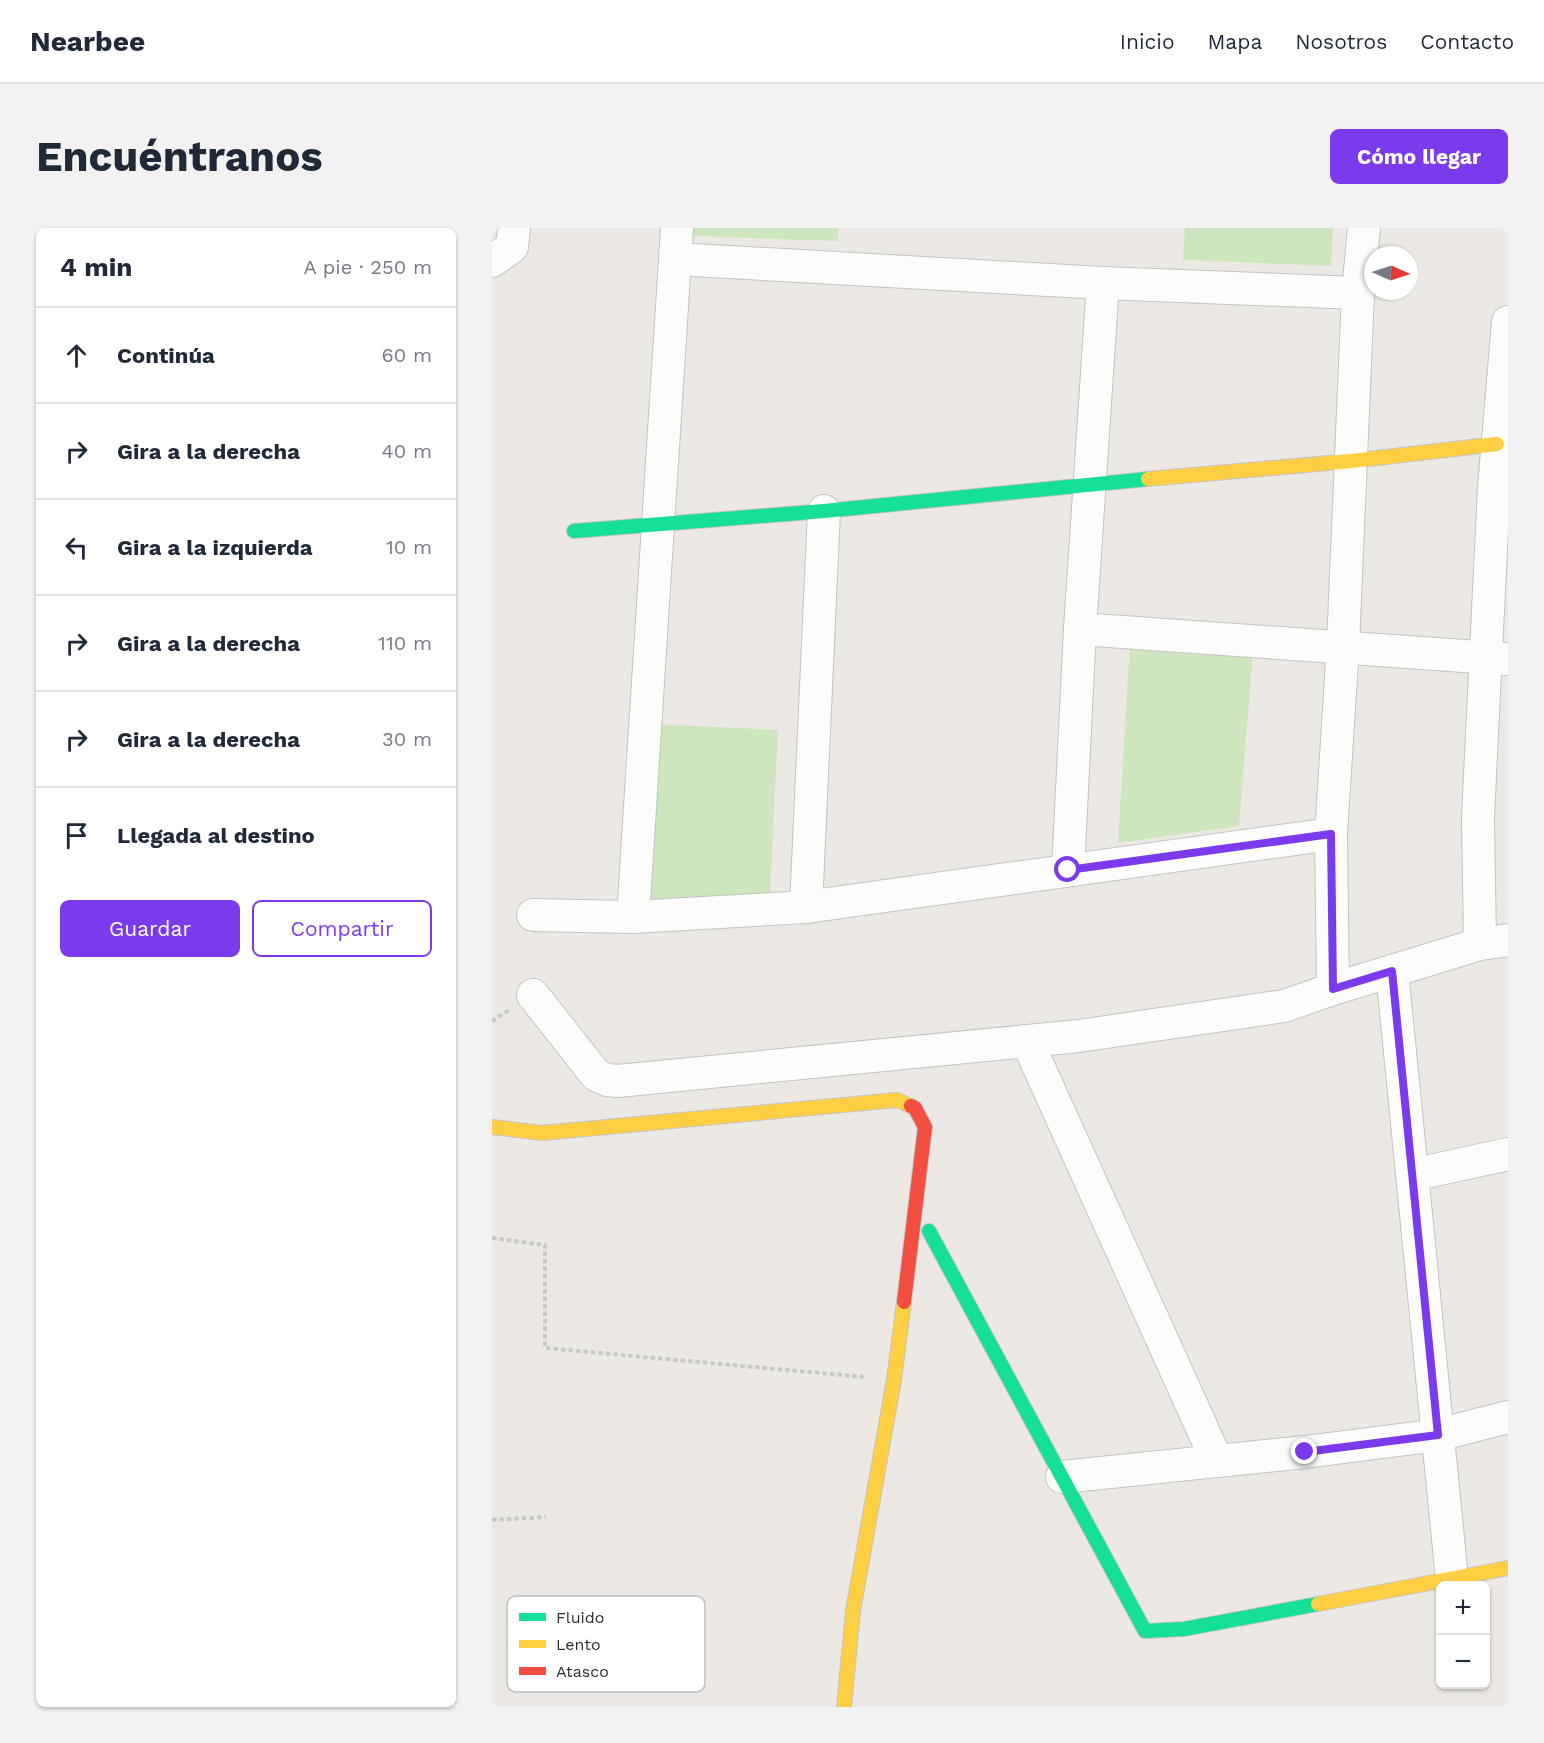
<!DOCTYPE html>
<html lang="es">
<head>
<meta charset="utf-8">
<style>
	body { margin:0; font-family:"Work Sans",sans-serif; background:#f2f2f3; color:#1f2937 }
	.controls { position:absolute; right:18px; bottom:18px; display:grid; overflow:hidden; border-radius:9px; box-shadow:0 2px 4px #0004 }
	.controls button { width:54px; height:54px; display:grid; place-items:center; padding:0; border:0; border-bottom:2px solid #e0e1e3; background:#fff; color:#1f2937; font:30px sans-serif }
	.compass { position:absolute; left:872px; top:18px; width:54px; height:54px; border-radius:50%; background:#fff; box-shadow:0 2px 4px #0004; rotate:93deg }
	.stop { position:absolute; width:18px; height:18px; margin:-14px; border:4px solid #7c3aed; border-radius:50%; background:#fff }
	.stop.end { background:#7c3aed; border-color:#fff; box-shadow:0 2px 6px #0008 }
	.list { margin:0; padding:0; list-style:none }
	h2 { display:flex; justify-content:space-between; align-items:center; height:78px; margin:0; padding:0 24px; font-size:26px }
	h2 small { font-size:20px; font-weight:400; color:#747a83 }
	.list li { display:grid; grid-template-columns:39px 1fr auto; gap:18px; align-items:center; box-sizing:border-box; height:96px; padding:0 24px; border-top:2px solid #e0e1e3 }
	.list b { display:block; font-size:22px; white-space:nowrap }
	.list em { font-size:20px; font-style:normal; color:#747a83 }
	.actions { display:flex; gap:12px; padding:18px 24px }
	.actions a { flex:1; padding:14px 0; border:2px solid #7c3aed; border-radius:9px; text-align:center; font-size:21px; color:#7c3aed }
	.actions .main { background:#7c3aed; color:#fff }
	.icon { flex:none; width:33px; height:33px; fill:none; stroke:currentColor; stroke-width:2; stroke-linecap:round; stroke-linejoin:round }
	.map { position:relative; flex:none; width:1016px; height:1479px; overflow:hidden; border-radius:9px }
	header { display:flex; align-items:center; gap:36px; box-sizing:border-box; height:84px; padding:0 30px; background:#fff; border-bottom:2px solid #e0e1e3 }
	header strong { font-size:28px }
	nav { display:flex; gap:33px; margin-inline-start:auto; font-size:21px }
	.intro { display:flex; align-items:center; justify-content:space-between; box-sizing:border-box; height:144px; padding:0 36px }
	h1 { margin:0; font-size:42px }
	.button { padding:15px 27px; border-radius:9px; background:#7c3aed; color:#fff; font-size:21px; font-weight:700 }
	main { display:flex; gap:36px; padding:0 36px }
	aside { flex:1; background:#fff; border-radius:9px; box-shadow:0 2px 4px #0004 }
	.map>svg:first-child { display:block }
	.green { fill:#cee6be }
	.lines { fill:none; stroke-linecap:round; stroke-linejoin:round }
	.street-casing { stroke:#c5c4c5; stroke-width:34 }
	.fast-casing { stroke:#c5c4c5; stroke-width:16 }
	.slow-casing { stroke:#c5c4c5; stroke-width:16 }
	.jam-casing { stroke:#c5c4c5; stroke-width:16 }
	.path { stroke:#c9c9c8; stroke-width:4; stroke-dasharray:4.5 3; stroke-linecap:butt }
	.street { stroke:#fcfcfb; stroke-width:32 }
	.fast { stroke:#16e098; stroke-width:14 }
	.slow { stroke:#ffcf43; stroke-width:14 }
	.jam { stroke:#f24e42; stroke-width:14 }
	.route { stroke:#7c3aed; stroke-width:8 }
	.key { fill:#fff; stroke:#c0c0c0; stroke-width:1.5 }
	.key-label { font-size:16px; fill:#2e2e2e }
</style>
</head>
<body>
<header>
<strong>Nearbee</strong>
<nav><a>Inicio</a><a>Mapa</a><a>Nosotros</a><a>Contacto</a></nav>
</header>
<div class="intro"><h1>Encuéntranos</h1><a class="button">Cómo llegar</a></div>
<main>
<aside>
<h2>4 min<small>A pie · 250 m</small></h2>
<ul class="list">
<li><svg class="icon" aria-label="ahead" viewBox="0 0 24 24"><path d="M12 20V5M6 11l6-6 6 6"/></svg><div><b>Continúa</b></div><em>60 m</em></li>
<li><svg class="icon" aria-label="right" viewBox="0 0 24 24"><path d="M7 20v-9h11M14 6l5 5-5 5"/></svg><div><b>Gira a la derecha</b></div><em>40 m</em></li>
<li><svg class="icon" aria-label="left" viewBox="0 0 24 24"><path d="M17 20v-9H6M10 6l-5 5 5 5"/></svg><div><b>Gira a la izquierda</b></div><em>10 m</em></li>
<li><svg class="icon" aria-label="right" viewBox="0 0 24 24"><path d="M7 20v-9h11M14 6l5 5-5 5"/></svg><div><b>Gira a la derecha</b></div><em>110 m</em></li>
<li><svg class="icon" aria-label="right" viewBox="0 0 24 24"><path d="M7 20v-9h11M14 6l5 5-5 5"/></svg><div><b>Gira a la derecha</b></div><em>30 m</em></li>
<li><svg class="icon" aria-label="arrive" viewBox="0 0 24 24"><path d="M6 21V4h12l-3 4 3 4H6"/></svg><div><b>Llegada al destino</b></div></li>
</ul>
<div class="actions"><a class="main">Guardar</a><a>Compartir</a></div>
</aside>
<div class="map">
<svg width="1016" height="1479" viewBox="0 0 1016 1479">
	<rect width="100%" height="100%" fill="#ece8e4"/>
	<g class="green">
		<path d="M193 0H346V13L201 8Z"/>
		<path d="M693 0H841L839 38 691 32Z"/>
		<path d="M638 417 761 423 747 598 626 615Z"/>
		<path d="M159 496 286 502 278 667 144 674Z"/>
	</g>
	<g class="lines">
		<defs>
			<g id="street">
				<path d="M183 31 611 55 866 65"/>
				<path d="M0 33 20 19 22 0"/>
				<path d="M588 401 1015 431"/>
				<path d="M576 642 588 401 611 55"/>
				<path d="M314 679 332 283"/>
				<path d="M41 687 141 689 314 679 839 606"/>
				<path d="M141 689 185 0"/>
				<path d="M988 716 986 589 1002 259 1016 94"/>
				<path d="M900 743 960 1351"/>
				<path d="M841 761 839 606 851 418 866 65 872 0"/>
				<path d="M41 767 104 847 115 852 126 853 587 808 792 778 841 761 988 716 1016 712"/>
				<path d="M535 813 725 1233"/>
				<path d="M920 947 1016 926"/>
				<path d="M570 1249 813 1224 946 1207 1016 1189"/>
			</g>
			<g id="fast">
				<path d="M82 303 332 283 656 251"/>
				<path d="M437 1003 653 1403 692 1401 826 1376"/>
			</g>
			<g id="slow">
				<path d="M656 251 859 233 1005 216"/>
				<path d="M0 899 50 905 405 872 419 878"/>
				<path d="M826 1376 1016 1340"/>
				<path d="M352 1479 361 1383 402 1152 412 1074"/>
			</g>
			<path id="jam" d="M412 1074 433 899 423 880 419 878"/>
		</defs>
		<use href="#street" class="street-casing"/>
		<use href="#fast" class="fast-casing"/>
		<use href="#slow" class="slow-casing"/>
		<use href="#jam" class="jam-casing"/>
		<g class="path">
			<path d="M0 793 17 782"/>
			<path d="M0 1010 53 1017V1120L372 1149"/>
			<path d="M0 1292 54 1289"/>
		</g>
		<use href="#street" class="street"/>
		<use href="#fast" class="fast"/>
		<use href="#slow" class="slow"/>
		<use href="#jam" class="jam"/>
	</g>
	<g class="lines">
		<path class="route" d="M576 642 839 606 841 761 900 743 946 1207 813 1224"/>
	</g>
	<rect x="15" y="1368" width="198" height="96" rx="9" class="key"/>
	<rect x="27" y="1385" width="27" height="8" fill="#16e098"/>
	<rect x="27" y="1412" width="27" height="8" fill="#ffcf43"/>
	<rect x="27" y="1439" width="27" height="8" fill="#f24e42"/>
	<g class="key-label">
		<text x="64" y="1395">Fluido</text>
		<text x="64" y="1422">Lento</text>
		<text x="64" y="1449">Atasco</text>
	</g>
</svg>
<div class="controls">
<button>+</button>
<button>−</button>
</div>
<svg class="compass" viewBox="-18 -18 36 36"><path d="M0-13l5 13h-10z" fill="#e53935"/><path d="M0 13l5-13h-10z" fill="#747a83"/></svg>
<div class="stop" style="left:576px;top:642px"></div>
<div class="stop end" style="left:813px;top:1224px"></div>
</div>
</main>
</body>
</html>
